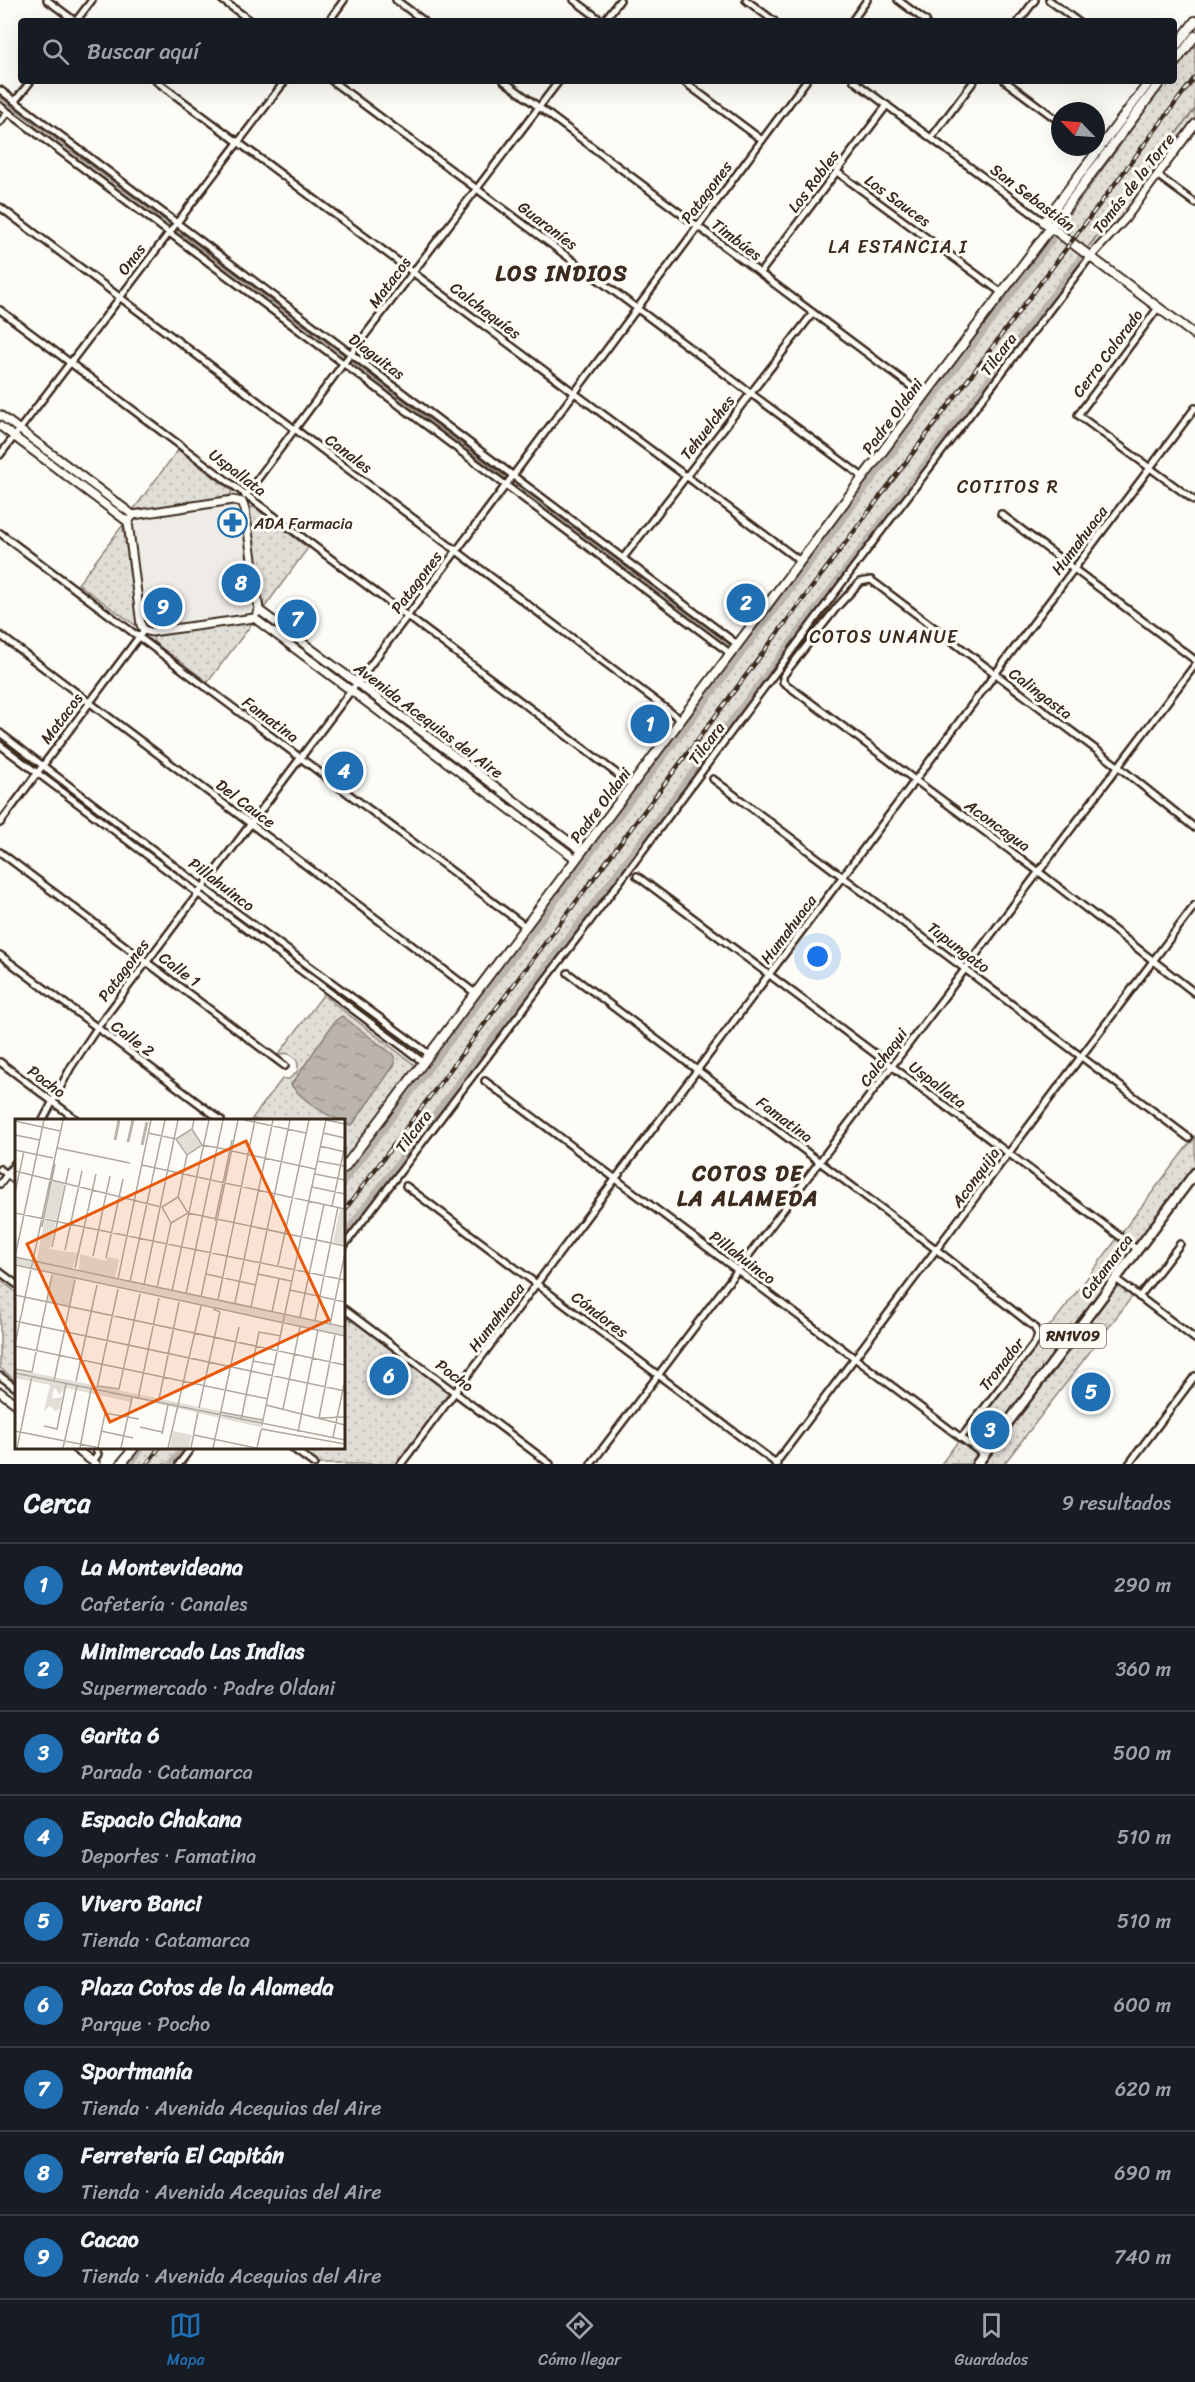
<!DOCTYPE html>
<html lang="es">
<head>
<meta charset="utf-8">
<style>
	body { margin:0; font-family:Sriracha,sans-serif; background:#20242c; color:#f1f3f6 }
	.compass { position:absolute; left:1051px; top:102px; width:54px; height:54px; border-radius:50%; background:#171b24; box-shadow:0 6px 24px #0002; rotate:295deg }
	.you { position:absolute; left:818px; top:957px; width:21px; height:21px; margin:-15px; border:4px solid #fff; border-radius:50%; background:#1a73e8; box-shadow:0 0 0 9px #1a73e833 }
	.badge { display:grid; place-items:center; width:39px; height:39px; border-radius:50%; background:#1f6fb2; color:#fff; font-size:20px; font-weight:700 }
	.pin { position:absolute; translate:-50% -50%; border:3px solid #fff; box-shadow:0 2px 6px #0006 }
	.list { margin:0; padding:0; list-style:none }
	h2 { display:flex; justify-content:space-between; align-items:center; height:78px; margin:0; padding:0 24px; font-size:26px }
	h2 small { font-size:20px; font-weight:400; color:#9ea1a6 }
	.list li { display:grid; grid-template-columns:39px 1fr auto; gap:18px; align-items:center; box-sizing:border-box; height:84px; padding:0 24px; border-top:2px solid #363941 }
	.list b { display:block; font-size:22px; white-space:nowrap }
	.list p { margin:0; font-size:20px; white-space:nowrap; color:#9ea1a6 }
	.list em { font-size:20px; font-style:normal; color:#9ea1a6 }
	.icon { flex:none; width:33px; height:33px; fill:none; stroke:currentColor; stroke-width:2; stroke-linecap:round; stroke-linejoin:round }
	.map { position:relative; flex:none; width:1195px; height:1464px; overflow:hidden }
	.search { position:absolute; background:#171b24; box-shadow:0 6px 24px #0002; left:18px; right:18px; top:18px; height:66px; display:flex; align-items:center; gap:15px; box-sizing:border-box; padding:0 21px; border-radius:6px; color:#9ea1a6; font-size:22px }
	.sheet { height:834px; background:#171b24 }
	nav { display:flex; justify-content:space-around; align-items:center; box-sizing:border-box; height:84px; border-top:2px solid #363941; background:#171b24; font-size:16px; color:#9ea1a6 }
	nav a { display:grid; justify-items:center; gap:3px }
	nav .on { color:#1f6fb2 }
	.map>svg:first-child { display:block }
	.built { fill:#efece7 }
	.grass { fill:url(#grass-dots); stroke:#8e847a; stroke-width:1.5 }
	.water { fill:url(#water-ripples); stroke:#887d74; stroke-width:1.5 }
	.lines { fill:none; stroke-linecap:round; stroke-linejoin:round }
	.stream { stroke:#887d74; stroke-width:2 }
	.canal { stroke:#bbb4ad; stroke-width:7 }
	.minor-casing { stroke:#3b2a1e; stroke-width:10 }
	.tertiary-casing { stroke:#3b2a1e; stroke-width:11 }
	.secondary-casing { stroke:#3b2a1e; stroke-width:12 }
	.primary-casing { stroke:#3b2a1e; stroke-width:13 }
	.minor { stroke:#fdfcf7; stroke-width:5 }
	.tertiary { stroke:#fdfcf7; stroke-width:7 }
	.secondary { stroke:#fdfcf7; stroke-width:8 }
	.primary { stroke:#fdfcf7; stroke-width:8 }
	.rail-casing { stroke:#3b2a1e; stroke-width:4.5 }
	.rail { stroke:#fdfcf7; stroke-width:2; stroke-dasharray:7; stroke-linecap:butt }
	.labels { text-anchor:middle; stroke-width:6; stroke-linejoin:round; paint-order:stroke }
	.shield { fill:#fdfcf7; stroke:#75695f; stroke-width:1.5 }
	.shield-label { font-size:15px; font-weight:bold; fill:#3b2a1e }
	.street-label { font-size:16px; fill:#3b2a1e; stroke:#fdfcf7 }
	.poi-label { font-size:16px; fill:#3b2a1e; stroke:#fdfcf7; text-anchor:start }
	.neighbourhood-label { font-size:18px; letter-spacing:1.5px; fill:#3b2a1e; stroke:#fdfcf7 }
	.district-label { font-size:22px; font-weight:bold; letter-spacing:1.5px; fill:#3b2a1e; stroke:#fdfcf7 }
	.inset-river { fill:none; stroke:#bbb4ad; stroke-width:3 }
	.inset-road { fill:none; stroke:#afa8a0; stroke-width:1.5 }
	.view { fill:#e8590c; fill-opacity:0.15; stroke:#e8590c; stroke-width:3 }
	.inset-edge { fill:none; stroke:#3b2a1e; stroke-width:3 }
</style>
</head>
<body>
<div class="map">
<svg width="1195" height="1464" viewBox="0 0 1195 1464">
	<defs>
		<pattern id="grass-dots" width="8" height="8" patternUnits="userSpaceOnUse" patternTransform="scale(1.5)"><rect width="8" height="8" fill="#e1ded7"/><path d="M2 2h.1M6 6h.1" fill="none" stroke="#c2bfb8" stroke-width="1.8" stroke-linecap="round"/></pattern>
		<pattern id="water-ripples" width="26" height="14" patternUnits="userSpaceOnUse" patternTransform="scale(1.5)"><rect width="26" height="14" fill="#bbb4ad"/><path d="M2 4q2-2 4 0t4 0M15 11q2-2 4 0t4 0" fill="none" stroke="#99938c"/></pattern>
	</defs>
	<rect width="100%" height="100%" fill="#fdfcf7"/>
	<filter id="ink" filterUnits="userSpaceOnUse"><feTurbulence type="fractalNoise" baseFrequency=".0167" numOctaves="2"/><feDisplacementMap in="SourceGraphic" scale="12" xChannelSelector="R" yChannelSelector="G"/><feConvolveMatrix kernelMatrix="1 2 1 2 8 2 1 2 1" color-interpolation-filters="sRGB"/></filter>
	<g filter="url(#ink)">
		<g class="built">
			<path d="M231 503 239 505 242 510 255 609 247 615 156 628 149 627 144 620 131 523 135 517Z"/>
			<path d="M647 703 661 714 640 741 626 730Z"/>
		</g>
		<g class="grass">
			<path d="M1195 36V124L1125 219 1083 263 344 1246V1168L1161 81H1174V64Z"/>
			<path d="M0 92 171 221 170 225H166L0 101Z"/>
			<path d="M178 227 346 353V357H341L176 232 175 229Z"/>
			<path d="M353 358 507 474V477L502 478 351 364 350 361Z"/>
			<path d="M178 450 232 491 230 497 133 510Z"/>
			<path d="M515 480 730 642 731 646 727 647 512 485Z"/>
			<path d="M254 507 308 548 264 608 249 511 250 508Z"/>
			<path d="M123 525 137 622 135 625 78 584Z"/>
			<path d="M248 621H254L208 682 154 642 153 638 156 635Z"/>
			<path d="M362 691 567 845 568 846 565 847 361 694Z"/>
			<path d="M323 995 416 1066 344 1162V1120H251L282 1079H289L297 1072C301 1059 291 1050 278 1055Z"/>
			<path d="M1195 1136V1173L1116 1279 1135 1293 1004 1464H941L1038 1334 1053 1323Z"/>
			<path d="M0 1280 16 1292V1381L0 1368Z"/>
			<path d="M344 1309 456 1393 401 1464H314L292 1448H344Z"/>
			<path d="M134 1448H191L179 1464H121Z"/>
		</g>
		<path class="water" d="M342 1016 395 1056V1064L353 1124 345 1126 344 1120C329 1120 300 1097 291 1085L335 1021Z"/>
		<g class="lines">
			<g class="stream">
				<path d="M1174 71 1195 44"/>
				<path d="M0 97 168 223"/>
				<path d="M1065 220 1164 85"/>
				<path d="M177 230 344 355"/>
				<path d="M1089 246 1195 109"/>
				<path d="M353 362 504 476"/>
				<path d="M514 483 729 644"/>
			</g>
			<g class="canal">
				<path d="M745 649 1052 240"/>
				<path d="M587 858 742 653"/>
				<path d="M344 1181 585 862"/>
				<path d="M344 1235 1082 256"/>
				<path d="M130 1464 142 1448"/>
				<path d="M171 1464 183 1448"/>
			</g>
			<defs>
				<g id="minor">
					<path d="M47 0 75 21"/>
					<path d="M222 0 251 21"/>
					<path d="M396 0 424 21"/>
					<path d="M574 0 602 21"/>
					<path d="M746 0 774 21"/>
					<path d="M898 0 926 21"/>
					<path d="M1049 0 1077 21"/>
					<path d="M76 21 92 0"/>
					<path d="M329 21 344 0"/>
					<path d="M604 21 620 0"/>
					<path d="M852 21 867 0"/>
					<path d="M1019 21 1035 0"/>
					<path d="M156 81 800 561"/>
					<path d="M332 81 863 477"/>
					<path d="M504 81 924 396"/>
					<path d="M683 81 762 140"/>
					<path d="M854 81 1044 222"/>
					<path d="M1005 81 1060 122"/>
					<path d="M0 90 737 644"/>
					<path d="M15 101 31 81"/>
					<path d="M0 106 731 654"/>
					<path d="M0 122 8 112"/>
					<path d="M931 138 974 81"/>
					<path d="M837 172 1002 293"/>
					<path d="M1157 175 1195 203"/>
					<path d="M0 207 681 720"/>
					<path d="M760 273 887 105"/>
					<path d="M1158 308 1078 415 1195 501"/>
					<path d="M0 310 632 785"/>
					<path d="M0 455 285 81"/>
					<path d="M245 496 343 364 559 81"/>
					<path d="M1001 514 1195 660"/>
					<path d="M0 533 525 926"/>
					<path d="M623 558 813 313"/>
					<path d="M0 635 475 993"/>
					<path d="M0 733 202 887 429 1054"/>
					<path d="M0 745 423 1062"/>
					<path d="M713 779 1189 1138"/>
					<path d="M0 823 144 630"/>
					<path d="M1195 828 1119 767 871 580 860 582 837 607 783 676V682L1039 872 1195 993"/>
					<path d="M0 852 285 1066"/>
					<path d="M637 876 1138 1250"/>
					<path d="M0 955 221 1120"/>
					<path d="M568 973 937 1250 1034 1327 1038 1334 1036 1341 961 1438"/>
					<path d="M0 1062 77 1120"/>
					<path d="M485 1081 984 1455"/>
					<path d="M43 1120 71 1067 97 1028 506 485 806 81"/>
					<path d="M0 1169 16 1181"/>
					<path d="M0 1184 16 1162"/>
					<path d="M406 1186 777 1464"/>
					<path d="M344 1246 618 884 854 567 1090 257"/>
					<path d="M0 1272 16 1284"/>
					<path d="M1116 1279 1195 1339"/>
					<path d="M1139 1297 1180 1244"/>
					<path d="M344 1309 550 1464"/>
					<path d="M0 1376 16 1388"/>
					<path d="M292 1448 314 1464"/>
					<path d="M93 1462 98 1454 95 1448"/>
					<path d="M179 1464 191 1448"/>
					<path d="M401 1464 1195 408"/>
					<path d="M591 1464 1195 665"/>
					<path d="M775 1464 1195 905"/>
					<path d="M1129 1464 1195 1376"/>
				</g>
				<g id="tertiary">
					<path d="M1090 257 1125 219 1195 124"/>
					<path d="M0 415 133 515 233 500 242 502 245 509 259 610 257 613"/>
					<path d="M0 426 128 522"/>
					<path d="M133 515 128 522 141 625 144 630 151 632 254 618 576 859"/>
					<path d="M259 610 582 851"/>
					<path d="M0 1392 16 1404"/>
					<path d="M74 1448 96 1464"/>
				</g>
				<g id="secondary">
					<path d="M1174 49 1195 21"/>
					<path d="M1174 64 1195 36"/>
					<path d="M1150 81 1044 222 1195 335"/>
					<path d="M344 1168 1161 81"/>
					<path d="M121 1464 134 1448"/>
				</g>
				<path id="primary" d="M977 1464 1195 1173"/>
			</defs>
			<use href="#minor" class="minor-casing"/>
			<use href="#tertiary" class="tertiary-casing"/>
			<use href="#secondary" class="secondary-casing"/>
			<use href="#primary" class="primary-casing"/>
			<use href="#minor" class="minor"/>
			<use href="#tertiary" class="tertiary"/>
			<use href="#secondary" class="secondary"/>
			<use href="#primary" class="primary"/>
			<defs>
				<g id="rail">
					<path d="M344 1211 1195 77"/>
					<path d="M147 1464 159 1448"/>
				</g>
			</defs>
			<use href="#rail" class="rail-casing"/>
			<use href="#rail" class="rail"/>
		</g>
	</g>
	<defs>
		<symbol id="pharmacy-ring" viewBox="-11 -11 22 22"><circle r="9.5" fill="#fdfcf7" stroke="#1f6fb2" stroke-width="1.5"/><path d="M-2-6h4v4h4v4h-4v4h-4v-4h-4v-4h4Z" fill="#1f6fb2"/></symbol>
	</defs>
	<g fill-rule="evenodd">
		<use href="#pharmacy-ring" x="216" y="506" width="33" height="33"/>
	</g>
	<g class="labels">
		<rect class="shield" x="1040" y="1324" width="66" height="24" rx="4.5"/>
		<g class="shield-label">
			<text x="1073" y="1341">RN1V09</text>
		</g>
		<g class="street-label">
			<text transform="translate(813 181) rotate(-53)" y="6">Los Robles</text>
			<text transform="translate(1133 183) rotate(-52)" y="6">Tomás de la Torre</text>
			<text transform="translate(706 192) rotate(-53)" y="6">Patagones</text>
			<text transform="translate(1033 197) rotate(37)" y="6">San Sebastián</text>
			<text transform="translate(898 200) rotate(36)" y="6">Los Sauces</text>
			<text transform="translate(548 225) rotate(37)" y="6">Guaraníes</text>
			<text transform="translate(737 239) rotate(37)" y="6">Timbúes</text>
			<text transform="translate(131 259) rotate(-53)" y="6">Onas</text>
			<text transform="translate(389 282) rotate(-53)" y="6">Matacos</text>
			<text transform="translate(486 310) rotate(37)" y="6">Calchaquíes</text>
			<text transform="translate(1107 353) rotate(-53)" y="6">Cerro Colorado</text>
			<text transform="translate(998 354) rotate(-53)" y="6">Tilcara</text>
			<text transform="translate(377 356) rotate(37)" y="6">Diaguitas</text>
			<text transform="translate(892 416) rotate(-53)" y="6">Padre Oldani</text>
			<text transform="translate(707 427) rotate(-52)" y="6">Tehuelches</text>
			<text transform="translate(349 453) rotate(37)" y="6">Canales</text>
			<text transform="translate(238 472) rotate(37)" y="6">Uspallata</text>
			<text transform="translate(1079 540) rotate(-53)" y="6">Humahuaca</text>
			<text transform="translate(416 582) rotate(-53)" y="6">Patagones</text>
			<text transform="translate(1041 693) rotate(37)" y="6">Calingasta</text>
			<text transform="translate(61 718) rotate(-53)" y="6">Matacos</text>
			<text transform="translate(271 719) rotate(37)" y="6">Famatina</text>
			<text transform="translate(429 720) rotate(37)" y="6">Avenida Acequias del Aire</text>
			<text transform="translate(706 743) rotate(-53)" y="6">Tilcara</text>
			<text transform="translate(246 803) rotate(37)" y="6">Del Cauce</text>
			<text transform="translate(600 805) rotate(-53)" y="6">Padre Oldani</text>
			<text transform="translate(998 825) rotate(36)" y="6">Aconcagua</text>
			<text transform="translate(222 884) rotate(37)" y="6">Pillahuinco</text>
			<text transform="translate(788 929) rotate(-53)" y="6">Humahuaca</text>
			<text transform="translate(959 947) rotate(37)" y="6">Tupungato</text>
			<text transform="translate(180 969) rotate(37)" y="6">Calle 1</text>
			<text transform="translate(123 970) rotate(-53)" y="6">Patagones</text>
			<text transform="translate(133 1038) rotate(37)" y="6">Calle 2</text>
			<text transform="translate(883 1057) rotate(-53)" y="6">Calchaqui</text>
			<text transform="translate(47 1081) rotate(37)" y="6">Pocho</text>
			<text transform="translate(938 1084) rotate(37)" y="6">Uspallata</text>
			<text transform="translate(785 1119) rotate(37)" y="6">Famatina</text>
			<text transform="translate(413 1131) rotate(-53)" y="6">Tilcara</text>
			<text transform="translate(975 1177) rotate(-54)" y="6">Aconquija</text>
			<text transform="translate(743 1257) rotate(37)" y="6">Pillahuinco</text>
			<text transform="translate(1106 1266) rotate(-53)" y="6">Catamarca</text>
			<text transform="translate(600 1314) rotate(37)" y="6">Cóndores</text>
			<text transform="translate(496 1317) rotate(-53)" y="6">Humahuaca</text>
			<text transform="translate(1001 1364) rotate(-52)" y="6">Tronador</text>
			<text transform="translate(455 1375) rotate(37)" y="6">Pocho</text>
		</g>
		<g class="poi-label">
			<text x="254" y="529">ADA Farmacia</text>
		</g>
		<g class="neighbourhood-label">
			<text x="898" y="253">LA ESTANCIA I</text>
			<text x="1008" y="493">COTITOS R</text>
			<text x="884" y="643">COTOS UNANUE</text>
		</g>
		<g class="district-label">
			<text x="562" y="281">LOS INDIOS</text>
			<text x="748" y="1181">COTOS DE<tspan x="748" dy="25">LA ALAMEDA</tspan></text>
		</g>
	</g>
	<g transform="translate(15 1119)">
		<rect width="330" height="330" fill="#fdfcf7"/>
		<path d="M177 11 186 26 173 35 162 20ZM38 61 50 64 42 101 30 99ZM325 89 330 90 329 126 318 123ZM30 101 41 103 35 130 63 134 57 150 64 152 65 135 91 142 92 138 104 140 100 159 330 208V217L61 159 54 188 31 183 37 154 0 146V138L21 143ZM0 250 248 301 247 308 270 314 118 279 116 283 51 269 48 277V270L45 276 40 269 38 272 37 280 47 278 45 290 40 292 35 287 29 292 35 266 0 259ZM158 312 177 316 174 329H155Z" fill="#e1ded7"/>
		<path class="inset-river" d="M100 21 104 1M113 23 118 1M127 26 132 3"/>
		<path class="inset-road" d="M229 1 291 14M311 1 330 5M0 2 45 12M133 14 161 20M308 14 330 19M0 16 25 21M187 26 215 31M305 27 330 33M42 29 115 44M0 31 38 39M217 32 300 50M172 36 161 20 177 10M302 42 330 47M127 46 330 90M0 52 146 88M300 55 330 61M297 68 330 75M0 74 9 32M317 87 330 26M0 94 330 161M173 94 330 127M200 102 217 21M156 104 173 94 163 78 172 36 187 26 177 10 179 1M27 108 40 45M37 128 54 49M50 131 67 52M78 137 95 57M0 138 29 1M0 138 330 208M91 139 108 60M0 146 330 217M263 146 294 1M60 149 81 55M191 155 241 166M243 155 276 162M103 160 136 1M115 163 150 1M129 166 163 1M142 169 156 104 147 88 163 78M275 171 330 183M157 172 194 1M171 175 208 1M0 176 330 246M186 178 223 1M203 181 240 1M220 184 258 1M236 188 275 1M257 193 264 160M270 194 311 1M285 198 309 85M300 201 323 88M0 202 330 272M315 205 330 134M0 225 48 1M0 227 253 280M238 242 260 246M0 250 17 253 37 156M0 254 330 321M39 262 60 161M61 262 82 166M83 267 104 270 125 175M82 269 103 170M123 280 144 179M144 280 164 183M251 286 330 306M184 289 205 193 198 190M268 290 285 208M205 293 248 301M304 299 320 216M305 299 330 298M226 301 244 213 266 217M247 306 270 194M29 307 42 310 51 265M125 308 147 313M246 310 330 325M0 312 85 329M86 312 118 319M283 313 303 211M147 315 153 286M179 316 241 329M318 318 330 261M2 329 17 257M48 329 62 267M65 329 76 270M83 329 90 294 124 300M106 329 117 279M153 329 186 187M176 329 183 293M198 329 224 208M242 329 246 311"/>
		<path class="view" d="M231 22 314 201 95 303 12 125Z"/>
		<rect width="330" height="330" class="inset-edge"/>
	</g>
</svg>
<svg class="compass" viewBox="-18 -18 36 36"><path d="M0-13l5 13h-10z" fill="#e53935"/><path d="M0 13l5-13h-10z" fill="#9ea1a6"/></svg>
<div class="you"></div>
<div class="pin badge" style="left:650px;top:724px">1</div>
<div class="pin badge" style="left:746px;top:603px">2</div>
<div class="pin badge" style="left:990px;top:1430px">3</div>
<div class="pin badge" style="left:344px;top:771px">4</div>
<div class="pin badge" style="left:1091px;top:1392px">5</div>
<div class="pin badge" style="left:389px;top:1376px">6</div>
<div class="pin badge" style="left:297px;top:619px">7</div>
<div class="pin badge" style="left:241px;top:583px">8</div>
<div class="pin badge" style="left:163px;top:607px">9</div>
<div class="search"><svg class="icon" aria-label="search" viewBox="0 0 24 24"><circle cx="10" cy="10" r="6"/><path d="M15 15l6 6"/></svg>Buscar aquí</div>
</div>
<section class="sheet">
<h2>Cerca<small>9 resultados</small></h2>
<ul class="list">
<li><span class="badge">1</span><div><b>La Montevideana</b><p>Cafetería · Canales</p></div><em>290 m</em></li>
<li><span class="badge">2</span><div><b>Minimercado Las Indias</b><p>Supermercado · Padre Oldani</p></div><em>360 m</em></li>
<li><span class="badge">3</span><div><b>Garita 6</b><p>Parada · Catamarca</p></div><em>500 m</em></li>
<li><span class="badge">4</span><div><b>Espacio Chakana</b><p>Deportes · Famatina</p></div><em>510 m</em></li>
<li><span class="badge">5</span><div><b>Vivero Banci</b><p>Tienda · Catamarca</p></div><em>510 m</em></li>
<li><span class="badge">6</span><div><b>Plaza Cotos de la Alameda</b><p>Parque · Pocho</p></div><em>600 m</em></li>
<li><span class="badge">7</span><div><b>Sportmanía</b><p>Tienda · Avenida Acequias del Aire</p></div><em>620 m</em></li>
<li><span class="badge">8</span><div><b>Ferretería El Capitán</b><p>Tienda · Avenida Acequias del Aire</p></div><em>690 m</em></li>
<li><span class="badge">9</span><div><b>Cacao</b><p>Tienda · Avenida Acequias del Aire</p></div><em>740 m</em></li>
</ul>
</section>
<nav>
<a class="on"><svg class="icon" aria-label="map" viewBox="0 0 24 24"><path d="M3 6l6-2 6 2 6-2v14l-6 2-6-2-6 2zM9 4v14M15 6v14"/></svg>Mapa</a>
<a><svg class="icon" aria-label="directions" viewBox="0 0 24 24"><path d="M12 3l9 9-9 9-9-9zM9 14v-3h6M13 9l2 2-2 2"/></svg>Cómo llegar</a>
<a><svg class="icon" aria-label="saved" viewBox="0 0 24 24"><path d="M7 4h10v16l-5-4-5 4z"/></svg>Guardados</a>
</nav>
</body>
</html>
